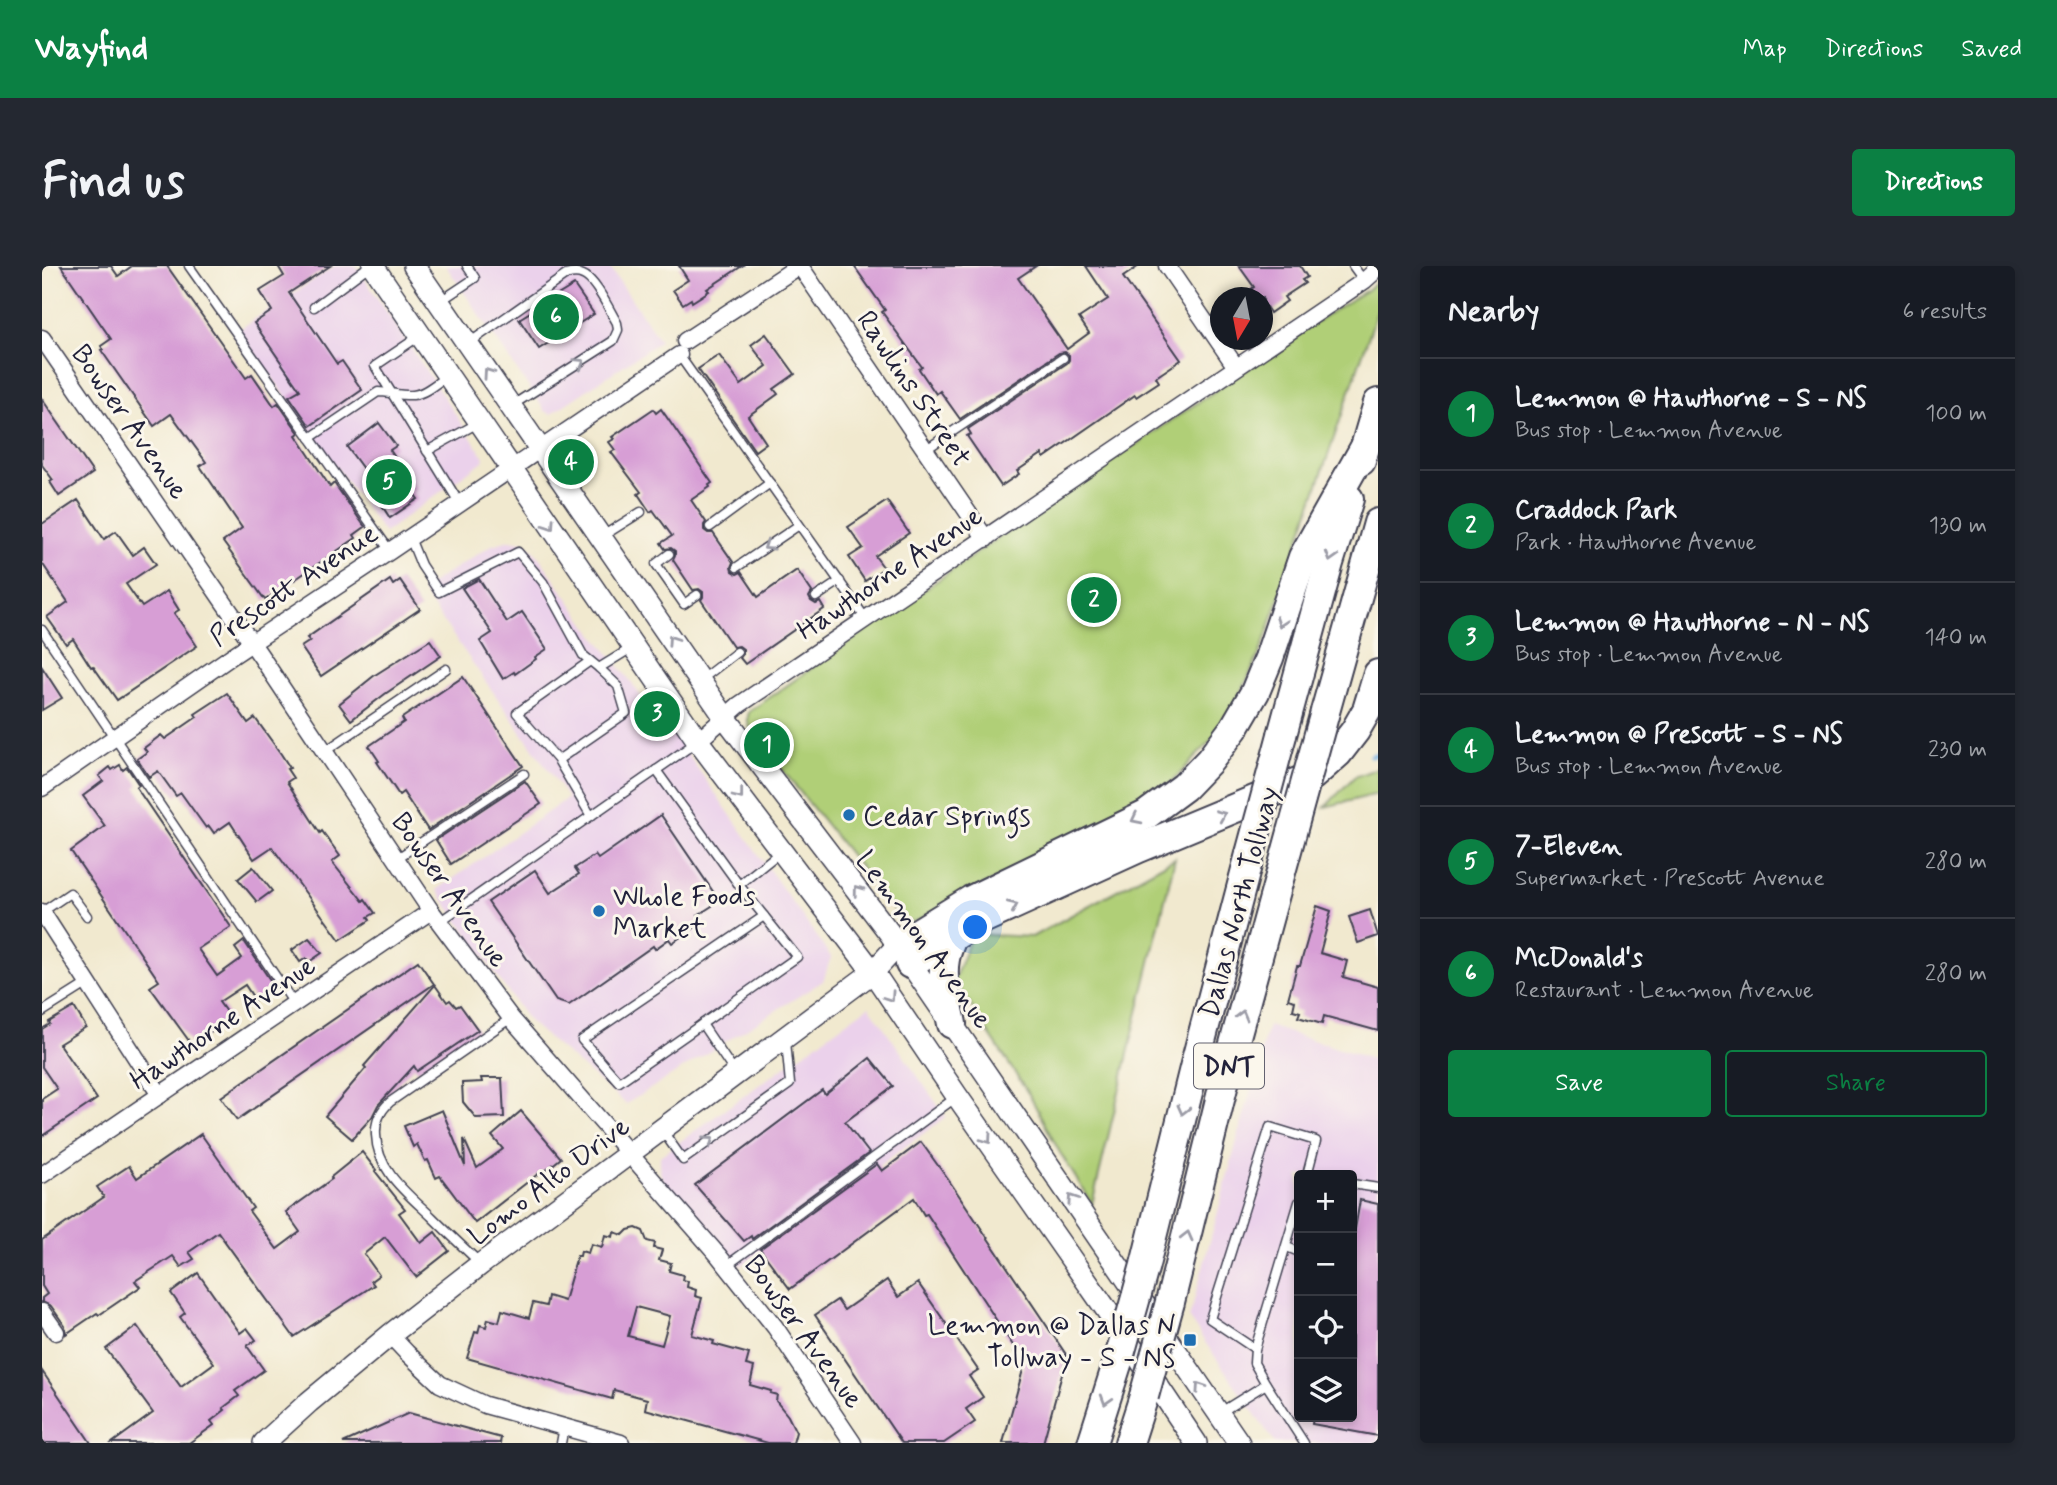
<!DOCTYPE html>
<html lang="en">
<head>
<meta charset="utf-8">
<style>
	body { margin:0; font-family:Mynerve,sans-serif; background:#242831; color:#f1f3f6 }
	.controls { position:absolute; right:21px; bottom:21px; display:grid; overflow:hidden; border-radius:7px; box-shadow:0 4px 10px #0003 }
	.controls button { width:63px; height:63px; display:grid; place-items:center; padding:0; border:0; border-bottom:2px solid #363941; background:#171b24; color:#f1f3f6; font:35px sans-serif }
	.compass { position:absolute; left:1168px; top:21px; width:63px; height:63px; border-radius:50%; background:#171b24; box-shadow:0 4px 10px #0003; rotate:190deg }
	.you { position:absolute; left:934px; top:662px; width:24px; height:24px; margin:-18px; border:5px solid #fff; border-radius:50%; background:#1a73e8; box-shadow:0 0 0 10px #1a73e833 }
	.badge { display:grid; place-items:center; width:46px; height:46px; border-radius:50%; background:#0b8043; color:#fff; font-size:23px; font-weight:700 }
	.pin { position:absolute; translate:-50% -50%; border:4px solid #fff; box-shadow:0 2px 7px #0006 }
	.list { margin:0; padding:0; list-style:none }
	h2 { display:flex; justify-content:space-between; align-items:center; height:91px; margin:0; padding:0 28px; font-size:30px }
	h2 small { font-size:23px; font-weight:400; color:#9ea1a6 }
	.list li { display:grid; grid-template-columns:46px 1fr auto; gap:21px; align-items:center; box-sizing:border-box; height:112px; padding:0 28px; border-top:2px solid #363941 }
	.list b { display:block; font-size:26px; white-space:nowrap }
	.list p { margin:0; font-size:23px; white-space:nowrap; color:#9ea1a6 }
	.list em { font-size:23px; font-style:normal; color:#9ea1a6 }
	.actions { display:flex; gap:14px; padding:21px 28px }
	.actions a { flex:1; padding:16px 0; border:2px solid #0b8043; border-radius:7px; text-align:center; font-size:24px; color:#0b8043 }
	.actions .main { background:#0b8043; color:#fff }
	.icon { flex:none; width:38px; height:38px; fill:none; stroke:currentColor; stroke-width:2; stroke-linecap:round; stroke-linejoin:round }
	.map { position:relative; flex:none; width:1336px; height:1177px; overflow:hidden; border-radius:7px }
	header { display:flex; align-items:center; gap:42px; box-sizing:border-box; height:98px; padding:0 35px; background:#0b8043; color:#fff }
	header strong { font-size:33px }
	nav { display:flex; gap:38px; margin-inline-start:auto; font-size:24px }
	.intro { display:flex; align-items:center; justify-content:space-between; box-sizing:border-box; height:168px; padding:0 42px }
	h1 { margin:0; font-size:49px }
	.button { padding:18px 32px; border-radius:7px; background:#0b8043; color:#fff; font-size:24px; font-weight:700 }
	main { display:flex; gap:42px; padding:0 42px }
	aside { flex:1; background:#171b24; border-radius:7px; box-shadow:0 4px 10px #0003 }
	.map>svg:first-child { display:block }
	.built { fill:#ebd1eb; fill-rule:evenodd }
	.green { fill:#b0cf77; stroke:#697859; stroke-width:2 }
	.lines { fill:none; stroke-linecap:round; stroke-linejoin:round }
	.stream { stroke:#6eade1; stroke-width:5 }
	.building { fill:#d79ed5; fill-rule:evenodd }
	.lane-casing { stroke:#414051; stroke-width:11 }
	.street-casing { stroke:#414051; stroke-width:19 }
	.secondary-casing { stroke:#414051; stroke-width:24 }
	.highway-casing { stroke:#414051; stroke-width:32 }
	.lane { stroke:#fff; stroke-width:8 }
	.street { stroke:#fff; stroke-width:16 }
	.secondary { stroke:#fff; stroke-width:21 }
	.highway { stroke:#fff; stroke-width:28 }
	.highway-bridge-casing { stroke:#414051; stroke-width:32; stroke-linecap:butt }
	.highway-bridge { stroke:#fff; stroke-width:28 }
	.oneway { stroke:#9c9ca7 }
	.poi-dot { fill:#1f6fb2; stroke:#fbf7ec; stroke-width:2.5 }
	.labels { text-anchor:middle; stroke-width:6; stroke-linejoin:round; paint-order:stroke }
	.shield { fill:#fbf7ec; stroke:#636270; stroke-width:2 }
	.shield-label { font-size:26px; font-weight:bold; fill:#22223b }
	.street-label { font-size:28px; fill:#22223b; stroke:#fbf7ec }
	.poi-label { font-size:28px; fill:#22223b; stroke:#fbf7ec; text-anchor:start }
</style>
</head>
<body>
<header>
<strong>Wayfind</strong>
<nav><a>Map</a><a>Directions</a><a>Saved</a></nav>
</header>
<div class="intro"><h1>Find us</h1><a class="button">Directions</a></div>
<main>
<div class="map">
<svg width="1336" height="1177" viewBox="0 0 1336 1177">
	<rect width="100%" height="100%" fill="#fbf7ec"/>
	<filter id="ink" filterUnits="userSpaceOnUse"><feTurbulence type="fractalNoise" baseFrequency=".0143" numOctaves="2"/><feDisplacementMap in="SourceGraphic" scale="14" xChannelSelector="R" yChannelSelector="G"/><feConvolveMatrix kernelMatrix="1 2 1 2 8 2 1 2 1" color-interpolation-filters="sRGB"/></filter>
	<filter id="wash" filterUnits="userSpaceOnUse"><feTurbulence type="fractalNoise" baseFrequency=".00686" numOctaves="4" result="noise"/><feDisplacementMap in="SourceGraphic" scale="28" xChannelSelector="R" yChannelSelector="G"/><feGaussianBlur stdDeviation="1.57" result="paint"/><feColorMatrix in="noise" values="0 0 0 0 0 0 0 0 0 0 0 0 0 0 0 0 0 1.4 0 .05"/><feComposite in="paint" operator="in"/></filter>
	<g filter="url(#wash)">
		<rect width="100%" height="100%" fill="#f1e9cf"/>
		<g class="built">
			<path d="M293 0H314L442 191 441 195 342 267 196 64Z"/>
			<path d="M404 0H567L618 75 509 148 503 145Z"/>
			<path d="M468 274 480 276 492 284 547 362 586 412 623 464 627 462 789 691 781 715 584 838 487 756 395 624 526 532 379 324 450 279Z"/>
			<path d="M827 740 904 851 699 1000 622 916 618 906V890Z"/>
			<path d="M1226 760 1336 795V1177H1233L1147 1053ZM1257 909H1310V1151H1257Z"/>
		</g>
		<g class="green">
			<path d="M1336 13V43L1220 382 1184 459 1122 524 872 656 860 655 846 636 711 467C707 460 704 454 707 446L965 266 1292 44 1325 24Z"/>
			<path d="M1336 502V528L1283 541 1312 511Z"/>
			<path d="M1133 592 1050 938 1017 885 988 830 912 714 930 668 990 671Z"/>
		</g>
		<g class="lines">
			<path class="stream" d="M1329 490 1336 488"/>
		</g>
		<g id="blocks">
			<g class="building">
				<path d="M19 0H69L76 10 90 0H125L204 112 210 108 232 140 236 137 257 167 254 169 288 221 292 217 323 261 312 269 314 272 223 334 181 276 200 262 158 200 164 196 129 148 112 160 59 84 61 83 59 80 69 73Z"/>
				<path d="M236 0H288L247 27 295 98 300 95 320 124 268 160 247 130 258 124 212 57 230 45 218 25 242 10Z"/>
				<path d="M637 0H700L665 23 667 25 650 36 649 33 641 38 631 24 646 14Z"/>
				<path d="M812 0H994L976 12 1025 83 1047 67 1037 52 1066 33 1044 0H1097L1081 11 1139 94 1114 111 1117 116 1094 131 1093 129 1002 192 1000 188 975 205 977 208 959 220 925 170 929 168 926 163 1025 97 1027 94V89L1023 86 1017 87 918 153 898 125 894 128 877 103 880 101 840 46 843 44Z"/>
				<path d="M1197 0H1258L1265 11 1260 14 1263 17 1242 31 1245 35 1228 47 1221 36V32H1197L1212 21Z"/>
				<path d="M532 19 552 48 497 83 477 53Z"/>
				<path d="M724 68 753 108 732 123 736 128 706 150 724 177 713 185 656 103 677 89 699 119 725 100 709 79Z"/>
				<path d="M0 133 51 207 17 230 8 216 11 214 0 199Z"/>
				<path d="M611 143 614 147 619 143 670 217 667 219 668 221 649 234 664 256 662 259V264L666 267H671L691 296 689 301 690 305 695 308 699 306 716 331 755 304 770 326 767 331 769 335 774 338 778 336 782 343 703 398 698 392 701 388V383L697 380 691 381 659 334 661 331V326L657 323 651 324 631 294 633 290V285L629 282 623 283 619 277 630 270 611 244 608 246 596 228 599 226 569 186 573 184 567 176 572 173 570 171Z"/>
				<path d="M337 157 354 180 348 184 374 223 370 225 376 233 348 252 320 209 324 207 305 181Z"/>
				<path d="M36 234 62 273 74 265 91 289 102 281 114 298 84 318 100 341 125 325 137 344 132 347 155 380 75 434 51 400 49 401 31 373 24 378 5 351 26 336 0 297V258Z"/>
				<path d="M845 235 867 267 833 290 842 302 823 315 807 291 821 282 806 261Z"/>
				<path d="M437 313 465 356 480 346 505 383 493 391 494 393 473 408 472 406 461 413 438 375 450 367 420 322Z"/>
				<path d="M348 314 351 319 358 314 378 343 279 410 259 381 268 375 265 372Z"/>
				<path d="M388 374 399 390 343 428 309 454 297 438 333 409Z"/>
				<path d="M0 401 20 432 0 444Z"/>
				<path d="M421 411 481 500 386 564 361 526 357 529 335 496 337 495 327 480 362 456 360 452Z"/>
				<path d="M185 427 206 457 213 452 239 488 248 502 245 503 251 512 245 516 278 567 280 565 298 590 290 596 321 635 323 633 333 647 326 651 328 654 298 674 230 581 212 593 188 556 172 567 167 560 164 562 139 527 134 530 116 505 107 511 95 493 105 486 102 482 119 469 123 473 155 451 153 448Z"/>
				<path d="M78 499 81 504 85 501 97 519 94 521 189 661 156 683 175 710 200 692 193 682 202 675 232 720 213 734 203 719 177 736 189 753 150 779 108 721 117 715 29 585 63 560 41 530 61 515 57 510 68 501 70 504Z"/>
				<path d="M483 515 499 538 409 598 394 574Z"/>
				<path d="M619 549 672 627 670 640 656 649 661 656 630 677 627 673 613 683 611 680 527 739 514 735 446 636 493 604 508 627 537 608 533 602 553 589 556 593Z"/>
				<path d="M211 601 230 625 215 636 196 613Z"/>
				<path d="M1275 640 1289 645 1278 687 1305 695 1301 711 1336 721V765L1282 750 1280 758 1256 751 1258 746 1251 744 1253 735 1246 733 1255 700H1258Z"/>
				<path d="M1328 644 1336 670 1316 677 1307 651Z"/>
				<path d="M267 672 280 687 267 696 264 692 258 696 250 684Z"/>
				<path d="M376 695 392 718 195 854 179 831Z"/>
				<path d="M393 719 405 736 408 734 414 741 418 739 436 764 375 805 372 800 336 839 330 851 310 873 283 850 324 802 322 800Z"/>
				<path d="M32 741 44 761 17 778 55 833 0 870V833L15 823 0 801V763L8 758 7 756Z"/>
				<path d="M828 792 851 820 803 856 827 887 710 973 709 970 702 975 653 919 780 824 783 828Z"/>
				<path d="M439 812H460L462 851 434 852 421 836 420 817 440 816Z"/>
				<path d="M400 844 423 900 422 873 435 902 461 883 450 870 479 845 519 892 502 906 501 904 433 957 398 910 394 912 386 894 383 895 375 878 371 881 362 860Z"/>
				<path d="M159 868 211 942 207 945 235 983 258 966 244 946 290 913 289 911 320 886 334 904 333 905 363 943 357 947 379 977 393 966 407 985 374 1011 343 971 322 988 337 1009 329 1015 332 1019 252 1071 176 966 147 986 152 993 139 1001 131 990 93 1015 98 1021 57 1049 55 1047 24 1068 23 1060 9 1040 0 1036V1032L5 1028 0 1020V974L62 931 55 921 87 900 95 912Z"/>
				<path d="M879 876 910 919 1025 1090 1001 1177H961L982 1100 972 1086 974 1084 885 948 882 949 872 932 748 1023 718 983 835 898 840 905Z"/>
				<path d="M1318 934 1336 938V1170L1270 1158 1271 1151H1310V981Z"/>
				<path d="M594 962 601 965 605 975 613 977 612 982 620 984 617 994 629 997 627 1005 641 1009 640 1014 646 1015 645 1021 654 1024 653 1030 660 1032 650 1069 672 1075 671 1078 707 1088 704 1099 712 1101 708 1119 729 1125 728 1127 735 1129 734 1135 746 1150 754 1166 751 1177H726L603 1143 605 1133 572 1124 570 1133 425 1092 433 1066 436 1067 438 1059 444 1061 446 1053 457 1056 460 1044 487 1052 491 1037 504 1040 506 1030 522 1035 535 990H538L539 985 546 987 549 978 560 981 563 969 571 971 572 966 581 969 586 964ZM594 1041 628 1050 620 1079 586 1070Z"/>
				<path d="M156 1007 198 1067 205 1062 214 1074 205 1080 222 1104 193 1125 197 1130 181 1142 183 1144 169 1155 172 1159 147 1177H70L111 1147 64 1083 95 1060 139 1121 172 1097 138 1051 143 1047 129 1027Z"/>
				<path d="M845 1014 856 1031 876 1017 936 1104 927 1110 941 1131 924 1143 933 1156 902 1177H860L773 1049 795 1034 802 1044Z"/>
				<path d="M0 1105 49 1177H0Z"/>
				<path d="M367 1147 459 1172 458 1177H301Z"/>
			</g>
		</g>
	</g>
	<g filter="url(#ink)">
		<use href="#blocks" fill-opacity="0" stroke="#414051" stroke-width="2"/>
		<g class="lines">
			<defs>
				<g id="lane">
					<path d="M147 0 348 285"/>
					<path d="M1311 0 1322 15"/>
					<path d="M397 36 433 12 425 0"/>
					<path d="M272 41 327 0"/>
					<path d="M379 69 333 100 418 238"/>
					<path d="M427 77 524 9C530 7 535 6 541 9 553 13 568 45 575 57L576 64 571 75 469 140"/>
					<path d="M637 89 824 353"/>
					<path d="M268 172 336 126C347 126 359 130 371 129 383 128 396 116 406 109"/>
					<path d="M883 184 1021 92"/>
					<path d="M385 185 438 156"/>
					<path d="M668 261 728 217"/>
					<path d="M559 271 599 246"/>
					<path d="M368 272 379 299 397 326 476 286 501 316 541 389 557 402 576 420 584 447 516 494 549 550"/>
					<path d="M627 288 614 298 642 338 655 329"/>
					<path d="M695 301 757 259"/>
					<path d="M774 331 798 315"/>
					<path d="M0 364 253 739"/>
					<path d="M557 402 591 381"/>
					<path d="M660 413 695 386"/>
					<path d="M282 486 404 403"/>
					<path d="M516 494 475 447 548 395"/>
					<path d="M614 504 697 619"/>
					<path d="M354 593 482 508"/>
					<path d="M0 646 28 627 45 650"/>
					<path d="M397 656 656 475"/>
					<path d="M0 746 46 717"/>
					<path d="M660 758 577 816 540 774 722 650"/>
					<path d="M693 807 660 758 755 691 697 619 737 587"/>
					<path d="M620 864 641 894 748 818 744 775"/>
					<path d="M1310 918 1336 922"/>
					<path d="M1245 981 1257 986"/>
					<path d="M437 996C421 981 405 966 390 951 366 928 335 905 334 869 333 855 338 845 348 836L469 752"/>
					<path d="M684 1000 913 832"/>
					<path d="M1213 1083 1168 1053 1228 861 1274 875 1265 909"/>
					<path d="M1224 1118 1212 1097 1213 1083 1257 936"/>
					<path d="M1179 1146 1224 1118 1262 1177"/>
					<path d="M519 1177 522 1161"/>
				</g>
				<g id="street">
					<path d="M758 0 944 273"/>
					<path d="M1125 0 1194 101"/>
					<path d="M0 72 218 389 389 645 469 752 676 989 733 1061 811 1177"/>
					<path d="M643 75 757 0"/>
					<path d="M656 475 697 439 1322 15 1331 7 1335 0"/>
					<path d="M0 522 190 390 348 285 637 89"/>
					<path d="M0 646 118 829"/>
					<path d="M0 909 389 645"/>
					<path d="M0 1046 14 1066"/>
					<path d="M348 1069 365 1087 398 1118 443 1139 579 1177"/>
				</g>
				<g id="secondary">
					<path d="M331 0 656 475 831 706 915 830 1064 1043 1154 1177"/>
					<path d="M372 0 682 450 849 669 1197 1177"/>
					<path d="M222 1177 267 1136 348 1069 439 998 831 706 856 679"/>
				</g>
				<g id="highway">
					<path d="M1319 195 1336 137"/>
					<path d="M1283 446 1336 257"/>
					<path d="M1240 469 1287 297 1307 233"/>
					<path d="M910 671C908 678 904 686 903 693 899 714 906 737 910 758"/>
					<path d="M856 679 929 634 1104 549 1142 521 1168 494 1192 462 1213 426 1227 392 1261 291 1324 179"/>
					<path d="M868 698 910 671 943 652 1097 582 1270 510 1296 487 1313 465 1325 444 1336 408"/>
					<path d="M1103 999 1154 794 1208 588"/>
					<path d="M1128 1036 1189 789 1250 566"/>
					<path d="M1050 1177 1077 1092"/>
					<path d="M1087 1177 1102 1130"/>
				</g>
			</defs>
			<use href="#lane" class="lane-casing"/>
			<use href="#street" class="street-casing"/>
			<use href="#secondary" class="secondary-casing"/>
			<use href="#highway" class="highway-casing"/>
			<use href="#lane" class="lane"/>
			<use href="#street" class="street"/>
			<use href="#secondary" class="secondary"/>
			<use href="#highway" class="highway"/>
			<defs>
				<g id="highway-bridge">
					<path d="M1250 566 1283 446"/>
					<path d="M1208 588 1240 469"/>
					<path d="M1077 1092 1103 999"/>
					<path d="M1102 1130 1128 1036"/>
				</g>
			</defs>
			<use href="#highway-bridge" class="highway-bridge-casing"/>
			<use href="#highway-bridge" class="highway-bridge"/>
		</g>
		<defs><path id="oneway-chevron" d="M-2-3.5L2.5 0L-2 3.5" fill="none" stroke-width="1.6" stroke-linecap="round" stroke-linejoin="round" transform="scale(1.75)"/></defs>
		<g class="oneway">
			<use href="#oneway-chevron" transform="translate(538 97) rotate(-32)"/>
			<use href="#oneway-chevron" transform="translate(446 107) rotate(-125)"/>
			<use href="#oneway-chevron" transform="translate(508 259) rotate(56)"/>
			<use href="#oneway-chevron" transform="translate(726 280) rotate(146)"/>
			<use href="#oneway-chevron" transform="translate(1289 291) rotate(107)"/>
			<use href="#oneway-chevron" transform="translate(1239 356) rotate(109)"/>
			<use href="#oneway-chevron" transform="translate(630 374) rotate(-124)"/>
			<use href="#oneway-chevron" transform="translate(697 529) rotate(52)"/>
			<use href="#oneway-chevron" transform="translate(1179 549) rotate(-23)"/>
			<use href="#oneway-chevron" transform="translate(1094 553) rotate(153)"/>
			<use href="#oneway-chevron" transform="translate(816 624) rotate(-127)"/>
			<use href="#oneway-chevron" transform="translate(971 640) rotate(-24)"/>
			<use href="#oneway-chevron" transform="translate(848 731) rotate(56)"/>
			<use href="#oneway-chevron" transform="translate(1200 749) rotate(-75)"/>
			<use href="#oneway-chevron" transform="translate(1141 844) rotate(104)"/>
			<use href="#oneway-chevron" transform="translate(945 873) rotate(55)"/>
			<use href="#oneway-chevron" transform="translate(667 875) rotate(-35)"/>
			<use href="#oneway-chevron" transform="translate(1030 933) rotate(-124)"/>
			<use href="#oneway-chevron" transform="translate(1145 970) rotate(-76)"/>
			<use href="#oneway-chevron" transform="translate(1158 1121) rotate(-124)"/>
			<use href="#oneway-chevron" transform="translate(1064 1134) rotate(107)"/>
		</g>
	</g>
	<g class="poi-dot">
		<circle cx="807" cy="549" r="7"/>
		<circle cx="557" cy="645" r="7"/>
		<rect x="1141" y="1067" width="14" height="14" rx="3.5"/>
	</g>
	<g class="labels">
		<rect class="shield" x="1152" y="777.5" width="70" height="45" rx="5"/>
		<g class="shield-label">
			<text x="1187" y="809">DNT</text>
		</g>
		<g class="street-label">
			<text transform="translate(873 122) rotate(56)" y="10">Rawlins Street</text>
			<text transform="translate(89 155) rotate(55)" y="10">Bowser Avenue</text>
			<text transform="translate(847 306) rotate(-34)" y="10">Hawthorne Avenue</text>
			<text transform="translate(251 318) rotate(-34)" y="10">Prescott Avenue</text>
			<text transform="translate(409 623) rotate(55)" y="10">Bowser Avenue</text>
			<text transform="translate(1196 636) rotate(-75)" y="10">Dallas North Tollway</text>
			<text transform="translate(883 673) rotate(54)" y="10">Lemmon Avenue</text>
			<text transform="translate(180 756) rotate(-34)" y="10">Hawthorne Avenue</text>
			<text transform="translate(506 914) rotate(-37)" y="10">Lomo Alto Drive</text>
			<text transform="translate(763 1065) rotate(54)" y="10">Bowser Avenue</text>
		</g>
		<g class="poi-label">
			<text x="821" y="559">Cedar Springs</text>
			<text x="571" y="639">Whole Foods<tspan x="571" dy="32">Market</tspan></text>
			<text x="1134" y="1068" text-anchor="end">Lemmon @ Dallas N<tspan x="1134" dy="32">Tollway - S - NS</tspan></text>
		</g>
	</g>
</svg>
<div class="controls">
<button>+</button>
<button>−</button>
<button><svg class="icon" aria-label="locate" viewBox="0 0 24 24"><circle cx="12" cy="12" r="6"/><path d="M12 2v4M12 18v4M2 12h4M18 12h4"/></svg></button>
<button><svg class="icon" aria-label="layers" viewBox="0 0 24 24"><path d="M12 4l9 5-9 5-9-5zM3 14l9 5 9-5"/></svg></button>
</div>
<svg class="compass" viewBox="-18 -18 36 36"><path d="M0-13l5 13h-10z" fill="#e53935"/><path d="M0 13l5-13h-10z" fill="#9ea1a6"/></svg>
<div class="you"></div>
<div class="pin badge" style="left:725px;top:479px">1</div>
<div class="pin badge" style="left:1052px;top:334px">2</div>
<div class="pin badge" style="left:615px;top:448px">3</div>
<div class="pin badge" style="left:529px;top:196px">4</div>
<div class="pin badge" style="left:347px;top:216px">5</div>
<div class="pin badge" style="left:514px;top:51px">6</div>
</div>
<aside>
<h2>Nearby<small>6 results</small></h2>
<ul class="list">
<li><span class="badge">1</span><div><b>Lemmon @ Hawthorne - S - NS</b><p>Bus stop · Lemmon Avenue</p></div><em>100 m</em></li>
<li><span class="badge">2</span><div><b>Craddock Park</b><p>Park · Hawthorne Avenue</p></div><em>130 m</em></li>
<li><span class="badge">3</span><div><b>Lemmon @ Hawthorne - N - NS</b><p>Bus stop · Lemmon Avenue</p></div><em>140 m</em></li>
<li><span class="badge">4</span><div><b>Lemmon @ Prescott - S - NS</b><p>Bus stop · Lemmon Avenue</p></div><em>230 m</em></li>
<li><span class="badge">5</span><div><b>7-Eleven</b><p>Supermarket · Prescott Avenue</p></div><em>280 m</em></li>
<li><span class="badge">6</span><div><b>McDonald's</b><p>Restaurant · Lemmon Avenue</p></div><em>280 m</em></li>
</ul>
<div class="actions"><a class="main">Save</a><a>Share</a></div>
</aside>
</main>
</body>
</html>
